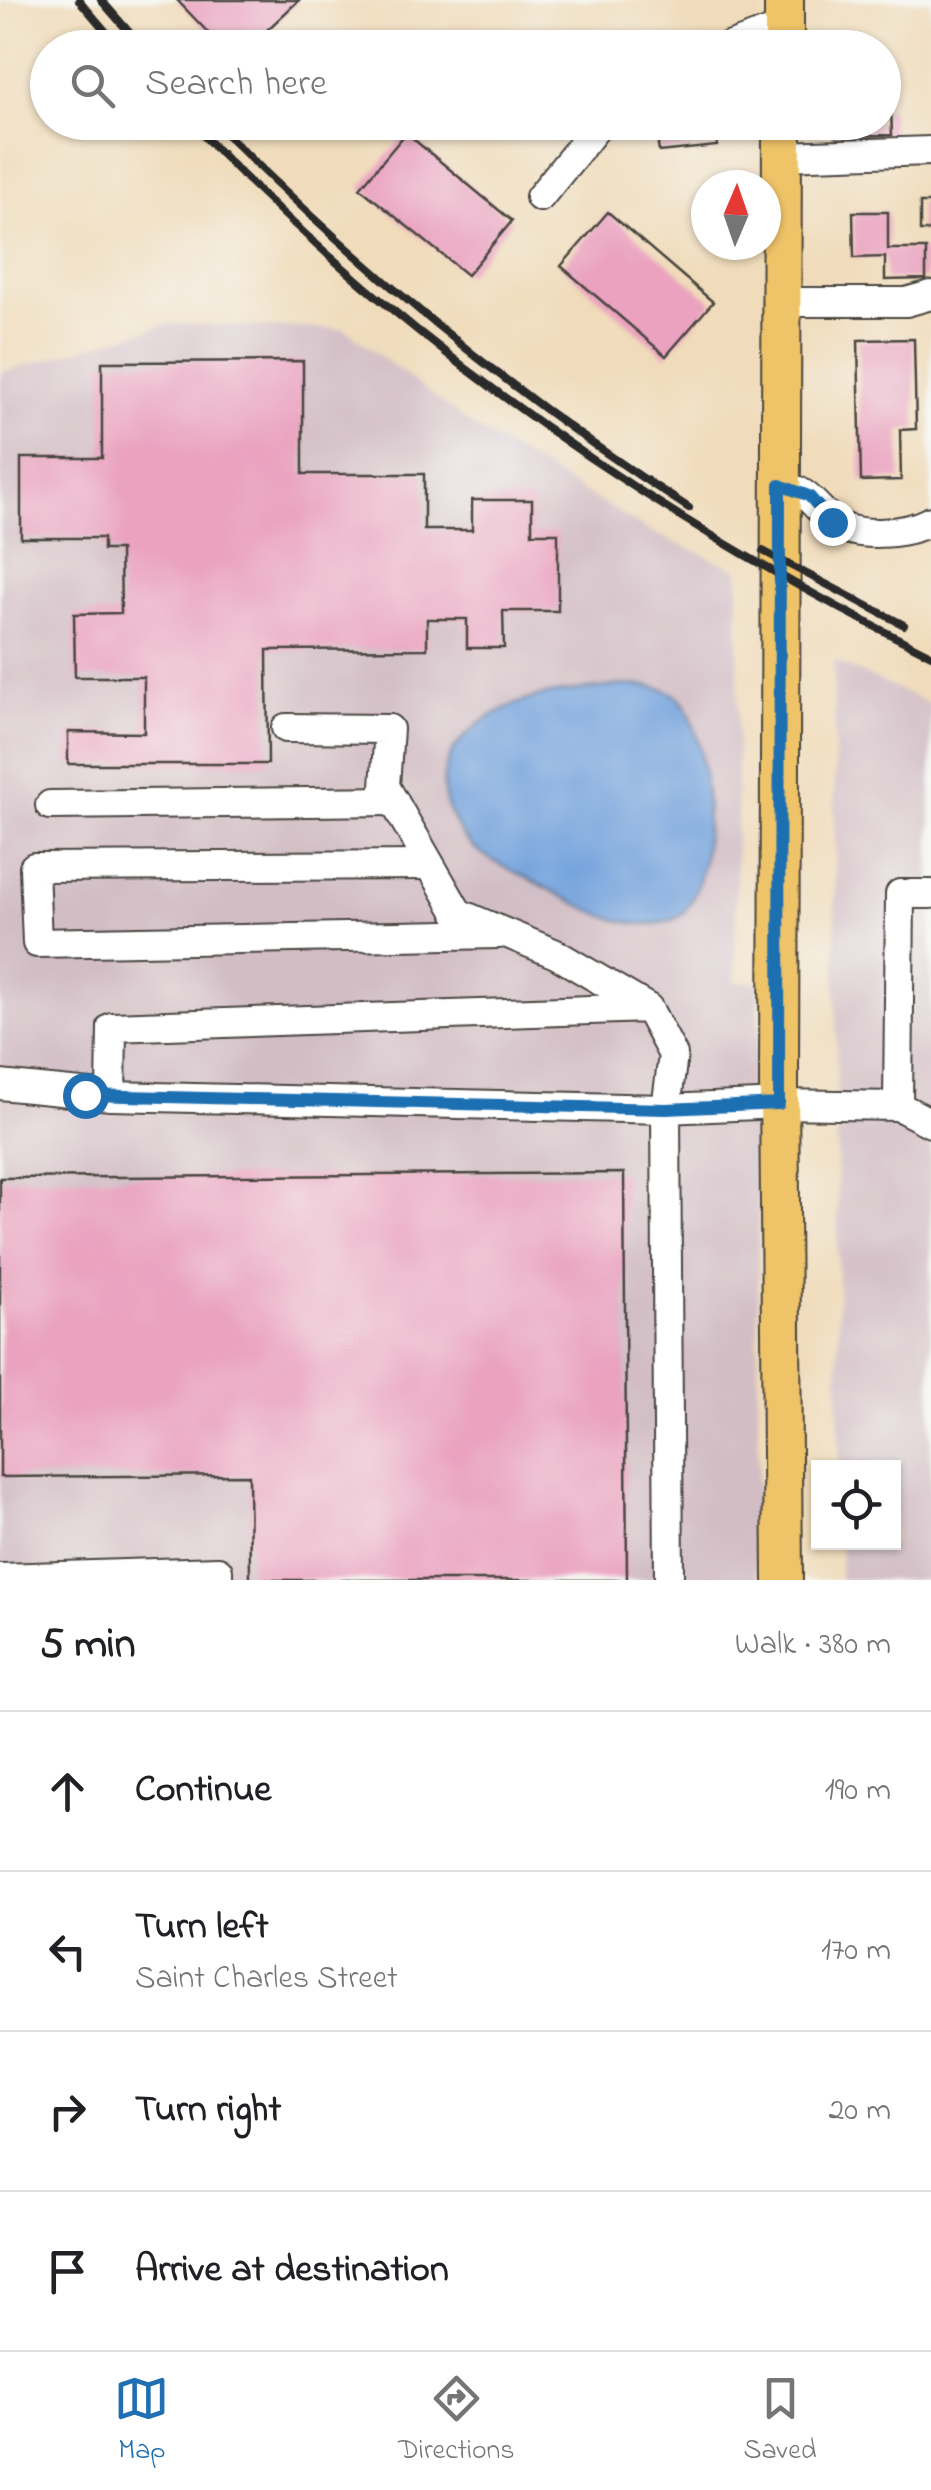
<!DOCTYPE html>
<html lang="en">
<head>
<meta charset="utf-8">
<style>
	body { margin:0; font-family:"Indie Flower",sans-serif; background:#f6f6f6; color:#202124 }
	.controls { position:absolute; right:30px; bottom:30px; display:grid; overflow:hidden; border-radius:0px; box-shadow:0 2px 8px #0004 }
	.controls button { width:90px; height:90px; display:grid; place-items:center; padding:0; border:0; border-bottom:2px solid #e0e0e0; background:#fff; color:#202124; font:50px sans-serif }
	.compass { position:absolute; left:691px; top:170px; width:90px; height:90px; border-radius:50%; background:#fff; box-shadow:0 2px 8px #0004; rotate:2deg }
	.stop { position:absolute; width:30px; height:30px; margin:-22px; border:8px solid #1f6fb2; border-radius:50%; background:#fff }
	.stop.end { background:#1f6fb2; border-color:#fff; box-shadow:0 2px 10px #0008 }
	.list { margin:0; padding:0; list-style:none }
	h2 { display:flex; justify-content:space-between; align-items:center; height:130px; margin:0; padding:0 40px; font-size:42px }
	h2 small { font-size:32px; font-weight:400; color:#757577 }
	.list li { display:grid; grid-template-columns:65px 1fr auto; gap:30px; align-items:center; box-sizing:border-box; height:160px; padding:0 40px; border-top:2px solid #e0e0e0 }
	.list b { display:block; font-size:38px; white-space:nowrap }
	.list p { margin:0; font-size:32px; white-space:nowrap; color:#757577 }
	.list em { font-size:32px; font-style:normal; color:#757577 }
	.icon { flex:none; width:55px; height:55px; fill:none; stroke:currentColor; stroke-width:2; stroke-linecap:round; stroke-linejoin:round }
	.map { position:relative; flex:none; width:931px; height:1580px; overflow:hidden }
	.search { position:absolute; background:#fff; box-shadow:0 2px 8px #0004; left:30px; right:30px; top:30px; height:110px; display:flex; align-items:center; gap:25px; box-sizing:border-box; padding:0 35px; border-radius:55px; color:#757577; font-size:38px }
	.sheet { height:770px; background:#fff }
	nav { display:flex; justify-content:space-around; align-items:center; box-sizing:border-box; height:140px; border-top:2px solid #e0e0e0; background:#fff; font-size:28px; color:#757577 }
	nav a { display:grid; justify-items:center; gap:5px }
	nav .on { color:#1f6fb2 }
	.map>svg:first-child { display:block }
	.industrial { fill:#d2bdc5 }
	.water { fill:#74a3dd; stroke:#506784; stroke-width:2.5 }
	.building { fill:#eaa2bf }
	.lines { fill:none; stroke-linecap:round; stroke-linejoin:round }
	.minor-casing { stroke:#494540; stroke-width:32 }
	.major-casing { stroke:#494540; stroke-width:42 }
	.minor { stroke:#fff; stroke-width:28 }
	.major { stroke:#efc469; stroke-width:38 }
	.rail { stroke:#2b2b2b; stroke-width:8 }
	.route { stroke:#1f6fb2; stroke-width:12 }
</style>
</head>
<body>
<div class="map">
<svg width="931" height="1580" viewBox="0 0 931 1580">
	<rect width="100%" height="100%" fill="#f6f6f2"/>
	<filter id="ink" filterUnits="userSpaceOnUse"><feTurbulence type="fractalNoise" baseFrequency=".01" numOctaves="2"/><feDisplacementMap in="SourceGraphic" scale="20" xChannelSelector="R" yChannelSelector="G"/><feConvolveMatrix kernelMatrix="1 2 1 2 8 2 1 2 1" color-interpolation-filters="sRGB"/></filter>
	<filter id="wash" filterUnits="userSpaceOnUse"><feTurbulence type="fractalNoise" baseFrequency=".0048" numOctaves="4" result="noise"/><feDisplacementMap in="SourceGraphic" scale="40" xChannelSelector="R" yChannelSelector="G"/><feGaussianBlur stdDeviation="2.25" result="paint"/><feColorMatrix in="noise" values="0 0 0 0 0 0 0 0 0 0 0 0 0 0 0 0 0 1.4 0 .05"/><feComposite in="paint" operator="in"/></filter>
	<g filter="url(#wash)">
		<rect width="100%" height="100%" fill="#f0dbba"/>
		<g class="industrial">
			<path d="M167 324 345 329 475 428 651 532 739 570 735 982H758V1580H0V373Z"/>
			<path d="M834 661 931 704V1580H840V1543L894 1542V1468L839 1467Z"/>
		</g>
		<path class="water" d="M621 685C639 686 665 684 679 698 712 731 723 905 669 921 620 935 569 898 527 878 509 870 490 860 474 848 462 838 455 825 449 811 427 755 476 718 524 701 553 690 590 690 621 685Z"/>
		<g id="blocks">
			<g class="building">
				<path d="M177 0H299L248 48H223Z"/>
				<path d="M884 109H891L892 135 835 136V122H884Z"/>
				<path d="M655 122H715L717 146 659 152Z"/>
				<path d="M406 133 512 221 467 275 360 188Z"/>
				<rect x="920" y="203" width="11" height="28"/>
				<path d="M608 212 713 302 666 356 561 266Z"/>
				<path d="M853 212H888V249H926V279L885 280V257L854 258Z"/>
				<path d="M914 339 916 429 900 430 901 480 861 481 858 340Z"/>
				<path d="M303 361V474H424V530H472V500H532V533H558V611H503L504 648H467V619H427V649L267 650 268 764H68V732L144 733V677H75L74 614 121 613 120 550H103V538H21V458H102V362Z"/>
				<path d="M624 1173 627 1580H250L249 1475 0 1477V1178Z"/>
			</g>
		</g>
	</g>
	<g filter="url(#ink)">
		<use href="#blocks" fill-opacity="0" stroke="#494540" stroke-width="2.5"/>
		<g class="lines">
			<defs>
				<g id="minor">
					<path d="M726 48 784 27"/>
					<path d="M782 156 931 151"/>
					<path d="M540 197 601 122"/>
					<path d="M780 302H906L931 295"/>
					<path d="M780 485C810 492 810 502 831 520 854 540 906 534 931 521"/>
					<path d="M286 728 389 729 385 786 458 913 556 954 648 1008 673 1055 666 1109 111 1096 112 1027 648 1008"/>
					<path d="M50 805 394 801"/>
					<path d="M430 865 34 867 37 943 499 934"/>
					<path d="M0 1085 111 1096"/>
					<path d="M898 1106 931 1123"/>
					<path d="M0 1578 218 1571V1580"/>
					<path d="M669 1580 666 1109 779 1104 898 1106 900 894H931"/>
				</g>
				<g id="major">
					<path d="M784 48V0"/>
					<path d="M782 122 779 1080 783 1580"/>
				</g>
			</defs>
			<use href="#minor" class="minor-casing"/>
			<use href="#major" class="major-casing"/>
			<use href="#minor" class="minor"/>
			<use href="#major" class="major"/>
			<g class="rail">
				<path d="M79 0 120 48"/>
				<path d="M101 0 143 48"/>
				<path d="M190 122C404 345 655 519 931 655"/>
				<path d="M214 122C360 268 515 398 689 508"/>
				<path d="M763 551 904 625"/>
			</g>
		</g>
	</g>
	<g class="lines" filter="url(#ink)">
		<path class="route" d="M85 1095 666 1109 779 1104 780 485 809 496 832 522"/>
	</g>
</svg>
<div class="controls">
<button><svg class="icon" aria-label="locate" viewBox="0 0 24 24"><circle cx="12" cy="12" r="6"/><path d="M12 2v4M12 18v4M2 12h4M18 12h4"/></svg></button>
</div>
<svg class="compass" viewBox="-18 -18 36 36"><path d="M0-13l5 13h-10z" fill="#e53935"/><path d="M0 13l5-13h-10z" fill="#757577"/></svg>
<div class="stop" style="left:85px;top:1095px"></div>
<div class="stop end" style="left:832px;top:522px"></div>
<div class="search"><svg class="icon" aria-label="search" viewBox="0 0 24 24"><circle cx="10" cy="10" r="6"/><path d="M15 15l6 6"/></svg>Search here</div>
</div>
<section class="sheet">
<h2>5 min<small>Walk · 380 m</small></h2>
<ul class="list">
<li><svg class="icon" aria-label="ahead" viewBox="0 0 24 24"><path d="M12 20V5M6 11l6-6 6 6"/></svg><div><b>Continue</b></div><em>190 m</em></li>
<li><svg class="icon" aria-label="left" viewBox="0 0 24 24"><path d="M17 20v-9H6M10 6l-5 5 5 5"/></svg><div><b>Turn left</b><p>Saint Charles Street</p></div><em>170 m</em></li>
<li><svg class="icon" aria-label="right" viewBox="0 0 24 24"><path d="M7 20v-9h11M14 6l5 5-5 5"/></svg><div><b>Turn right</b></div><em>20 m</em></li>
<li><svg class="icon" aria-label="arrive" viewBox="0 0 24 24"><path d="M6 21V4h12l-3 4 3 4H6"/></svg><div><b>Arrive at destination</b></div></li>
</ul>
</section>
<nav>
<a class="on"><svg class="icon" aria-label="map" viewBox="0 0 24 24"><path d="M3 6l6-2 6 2 6-2v14l-6 2-6-2-6 2zM9 4v14M15 6v14"/></svg>Map</a>
<a><svg class="icon" aria-label="directions" viewBox="0 0 24 24"><path d="M12 3l9 9-9 9-9-9zM9 14v-3h6M13 9l2 2-2 2"/></svg>Directions</a>
<a><svg class="icon" aria-label="saved" viewBox="0 0 24 24"><path d="M7 4h10v16l-5-4-5 4z"/></svg>Saved</a>
</nav>
</body>
</html>
